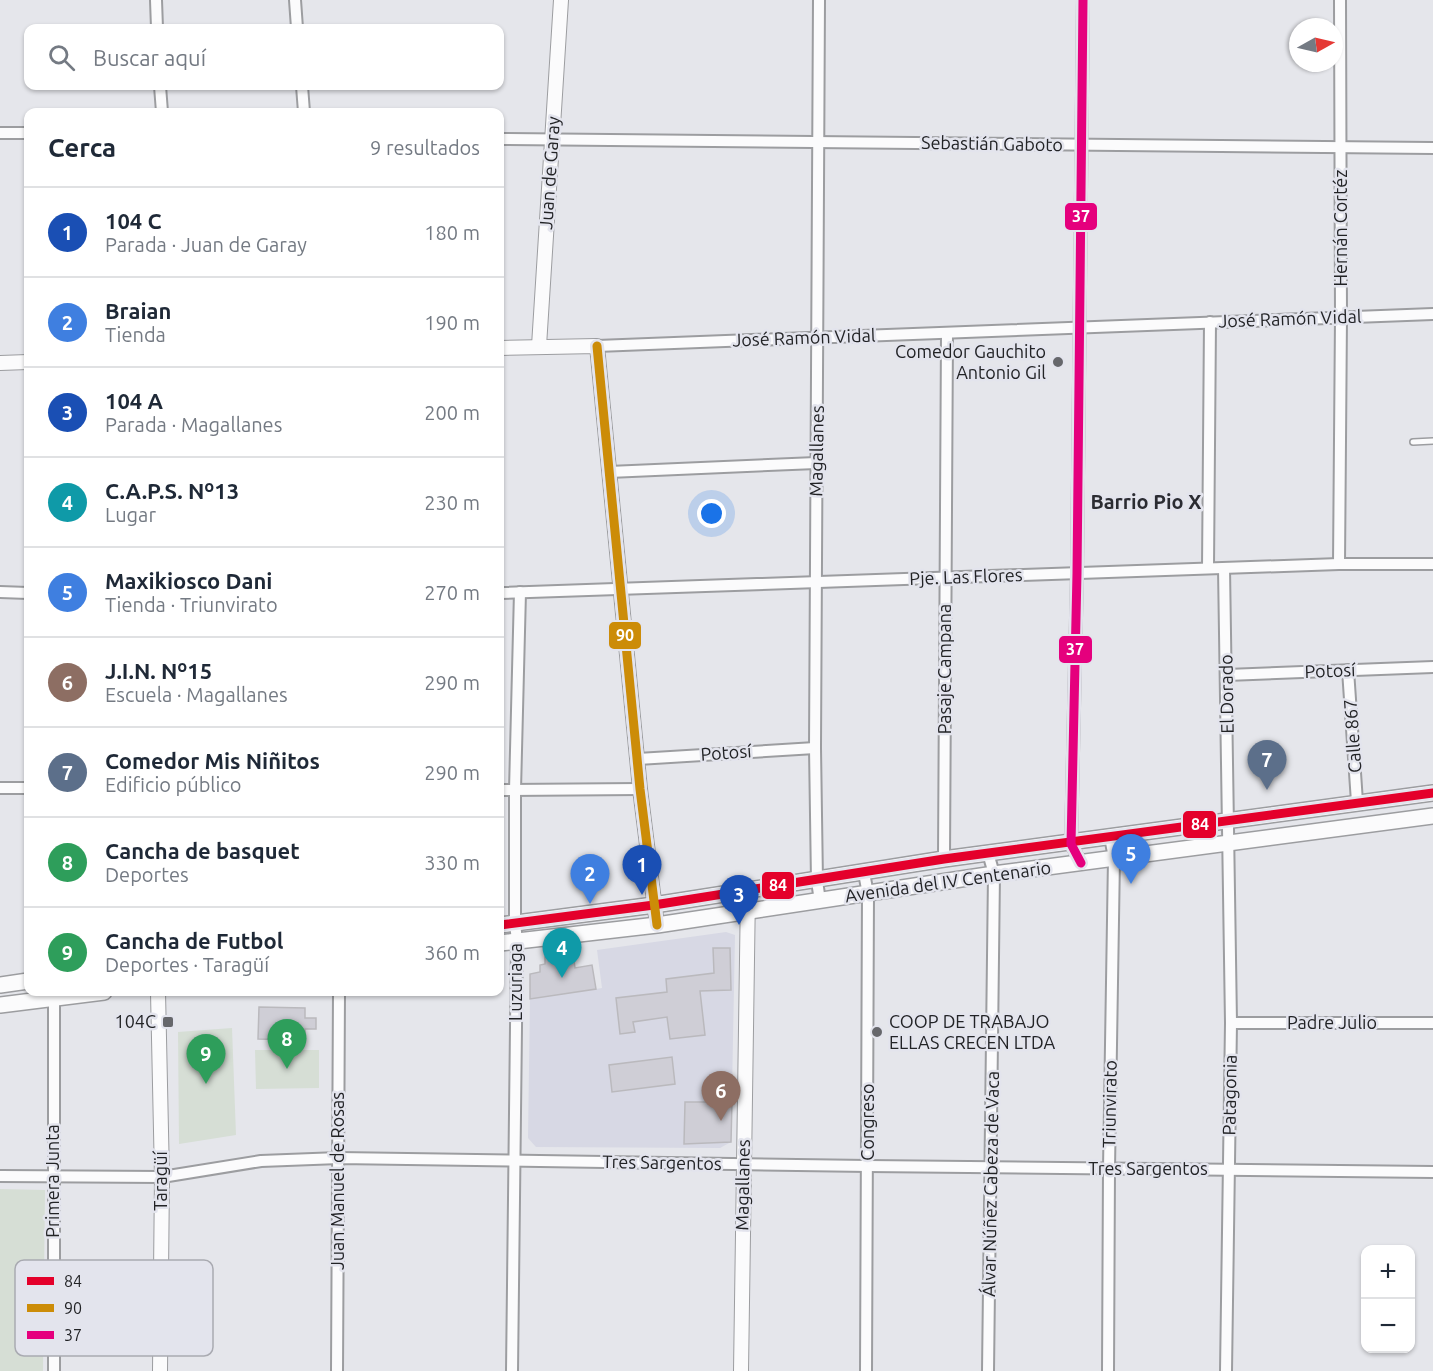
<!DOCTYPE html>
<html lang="es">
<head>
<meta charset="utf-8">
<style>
	body { margin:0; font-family:Ubuntu,sans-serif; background:#f6f6f7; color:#1f2937 }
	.controls { position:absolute; right:18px; bottom:18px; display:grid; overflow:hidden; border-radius:12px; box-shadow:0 2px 4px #0004 }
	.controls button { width:54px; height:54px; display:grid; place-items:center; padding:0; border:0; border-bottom:2px solid #e0e1e3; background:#fff; color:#1f2937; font:30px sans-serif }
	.compass { position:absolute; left:1289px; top:18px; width:54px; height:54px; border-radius:50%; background:#fff; box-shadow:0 2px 4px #0004; rotate:82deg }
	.you { position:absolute; left:712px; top:514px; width:21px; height:21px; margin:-15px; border:4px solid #fff; border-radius:50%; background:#1a73e8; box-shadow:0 0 0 9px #1a73e833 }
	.badge { display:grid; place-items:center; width:39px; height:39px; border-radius:50%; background:#66676b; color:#fff; font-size:20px; font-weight:700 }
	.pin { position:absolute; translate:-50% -50px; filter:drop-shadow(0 2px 3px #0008) }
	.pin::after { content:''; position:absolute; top:32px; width:21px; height:18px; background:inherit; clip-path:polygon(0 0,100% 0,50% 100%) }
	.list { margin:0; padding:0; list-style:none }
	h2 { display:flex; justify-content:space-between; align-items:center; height:78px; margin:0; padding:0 24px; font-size:26px }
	h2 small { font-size:20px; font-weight:400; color:#747a83 }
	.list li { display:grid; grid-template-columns:39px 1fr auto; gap:18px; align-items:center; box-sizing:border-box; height:90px; padding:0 24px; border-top:2px solid #e0e1e3 }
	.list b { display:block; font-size:22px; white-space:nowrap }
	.list p { margin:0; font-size:20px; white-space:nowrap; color:#747a83 }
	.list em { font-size:20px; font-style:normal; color:#747a83 }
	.icon { flex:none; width:33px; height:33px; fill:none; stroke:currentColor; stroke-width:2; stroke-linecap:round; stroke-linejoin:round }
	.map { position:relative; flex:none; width:1433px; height:1371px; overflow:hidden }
	.search { position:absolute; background:#fff; box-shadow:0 2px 4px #0004; left:24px; top:24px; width:480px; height:66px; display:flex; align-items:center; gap:15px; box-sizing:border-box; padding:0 21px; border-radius:12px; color:#747a83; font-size:22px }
	.panel { position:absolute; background:#fff; box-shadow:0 2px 4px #0004; left:24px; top:108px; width:480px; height:888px; border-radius:12px }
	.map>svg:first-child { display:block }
	.built { fill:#d7d8e4 }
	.green { fill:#d6ded5 }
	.building { fill:#cfced6; stroke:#bab9bd; stroke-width:1.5 }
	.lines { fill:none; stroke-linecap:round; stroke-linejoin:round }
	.service-casing { stroke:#9c9da0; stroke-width:8 }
	.minor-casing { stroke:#9c9da0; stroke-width:14 }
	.tertiary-casing { stroke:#9c9da0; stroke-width:16 }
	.secondary-casing { stroke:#9c9da0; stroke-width:18 }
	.service { stroke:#fbfbfc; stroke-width:5 }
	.minor { stroke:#fbfbfc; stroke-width:10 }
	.tertiary { stroke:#fbfbfc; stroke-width:14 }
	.secondary { stroke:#fbfbfc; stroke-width:15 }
	.bus-1-casing { stroke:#e3e4ed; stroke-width:14 }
	.bus-2-casing { stroke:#e3e4ed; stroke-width:14 }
	.bus-3-casing { stroke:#e3e4ed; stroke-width:14 }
	.bus-1 { stroke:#e4002b; stroke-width:9 }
	.bus-2 { stroke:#cc8c08; stroke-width:9 }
	.bus-3 { stroke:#e5007d; stroke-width:9 }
	.poi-dot { fill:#66676b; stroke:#e3e4ed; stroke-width:2 }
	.labels { text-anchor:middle; stroke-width:5; stroke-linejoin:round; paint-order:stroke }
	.street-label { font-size:18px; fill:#222326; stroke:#e3e4ed }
	.poi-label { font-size:18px; fill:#222326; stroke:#e3e4ed; text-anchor:end }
	.neighbourhood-label { font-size:20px; font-weight:bold; fill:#2b2c32; stroke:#e3e4ed }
	.key { fill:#e3e4ed; stroke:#a9aab1; stroke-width:1.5 }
	.key-label { font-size:16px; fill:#222326 }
	.line-badge { stroke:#e3e4ed; stroke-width:2 }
	.badge-label { font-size:16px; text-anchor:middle; font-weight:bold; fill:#fff }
</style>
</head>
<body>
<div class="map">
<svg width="1433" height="1371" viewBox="0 0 1433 1371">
	<rect width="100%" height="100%" fill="#e5e6eb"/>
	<path class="built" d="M726 932 735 935 731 1142 720 1148 536 1147 528 1138 530 999 602 988 597 950Z"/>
	<g class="green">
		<path d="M232 1028 236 1135 179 1144 178 1032Z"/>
		<path d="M255 1050H319V1088L256 1089Z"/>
		<path d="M0 1189 45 1190 43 1371H0Z"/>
	</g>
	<g class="building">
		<path d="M713 948H730L731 990 700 991 705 1035 670 1039 667 1017 633 1022 635 1032 620 1034 616 998 667 992 666 979 714 973Z"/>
		<path d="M573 953 575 968 592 965 596 989 530 999V974L540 972V965L545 964V957Z"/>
		<path d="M259 1007 305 1008V1018H316V1029H305V1040L258 1039Z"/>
		<path d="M672 1057 675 1084 612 1092 609 1065Z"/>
		<path d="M685 1102H732L731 1142 684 1144Z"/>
	</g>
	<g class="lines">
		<defs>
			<path id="service" d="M1413 442 1433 441"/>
			<g id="minor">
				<path d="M156 0 157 28"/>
				<path d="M295 0 297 28"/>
				<path d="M819 0 815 748 817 881 820 901"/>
				<path d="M160 86 162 112"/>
				<path d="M302 86 304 112"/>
				<path d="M0 133H28"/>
				<path d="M500 139 1433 148"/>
				<path d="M597 346 1433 314"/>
				<path d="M609 472 816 463"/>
				<path d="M1339 564 1341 317 1340 0"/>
				<path d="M1208 568 1210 322"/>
				<path d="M1224 568 1231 1023 1226 1371"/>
				<path d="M0 592 28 593"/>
				<path d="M500 593 1339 564H1433"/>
				<path d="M1348 670 1357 802"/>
				<path d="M1227 675 1433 667"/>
				<path d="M638 759 815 748"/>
				<path d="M0 788H28"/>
				<path d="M500 790 640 789"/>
				<path d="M944 859 947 334"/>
				<path d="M1081 863 1071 844 1077 573 1083 0"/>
				<path d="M864 873 868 894 866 1371"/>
				<path d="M1231 1023H1433"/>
				<path d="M0 1176 162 1177 261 1161 339 1158 868 1166 1433 1172"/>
				<path d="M54 1371V992"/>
				<path d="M337 1371 339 992"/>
				<path d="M512 1371 517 941 515 923V790L520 592"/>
				<path d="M988 1371 994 874 988 853"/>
				<path d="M1108 1371 1109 1169 1114 858 1110 837"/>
			</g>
			<g id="tertiary">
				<path d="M539 346 561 0"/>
				<path d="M500 348 597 346 640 789 657 925"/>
				<path d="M0 363 28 362"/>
				<path d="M158 992 162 1177 160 1371"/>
				<path d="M741 1371 748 891"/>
			</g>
			<g id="secondary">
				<path d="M500 925 654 905 944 859 1433 793"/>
				<path d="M500 943 657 925 994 874 1433 816"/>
				<path d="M0 985 28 981"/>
				<path d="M0 1005 104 992"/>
			</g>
		</defs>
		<use href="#service" class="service-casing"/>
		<use href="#minor" class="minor-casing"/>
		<use href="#tertiary" class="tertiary-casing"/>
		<use href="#secondary" class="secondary-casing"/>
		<use href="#service" class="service"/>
		<use href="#minor" class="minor"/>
		<use href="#tertiary" class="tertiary"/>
		<use href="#secondary" class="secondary"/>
		<defs>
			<path id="bus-1" d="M500 925 654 905 944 859 1433 793"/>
			<path id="bus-2" d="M597 346 640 789 657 925"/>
			<path id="bus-3" d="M1081 863 1071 844 1077 573 1083 0"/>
		</defs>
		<use href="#bus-1" class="bus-1-casing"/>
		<use href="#bus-2" class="bus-2-casing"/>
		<use href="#bus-3" class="bus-3-casing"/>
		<use href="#bus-1" class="bus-1"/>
		<use href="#bus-2" class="bus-2"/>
		<use href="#bus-3" class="bus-3"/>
	</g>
	<g class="poi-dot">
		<circle cx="1058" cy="362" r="6"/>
		<rect x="162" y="1016" width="12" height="12" rx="3"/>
		<circle cx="877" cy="1032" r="6"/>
	</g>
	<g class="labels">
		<g class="street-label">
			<text transform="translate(992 144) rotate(1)" y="6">Sebastián Gaboto</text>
			<text transform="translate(550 173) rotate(-86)" y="6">Juan de Garay</text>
			<text transform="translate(1341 228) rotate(-90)" y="6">Hernán Cortéz</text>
			<text transform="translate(1290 319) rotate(-2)" y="6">José Ramón Vidal</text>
			<text transform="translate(804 338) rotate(-2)" y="6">José Ramón Vidal</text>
			<text transform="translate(817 451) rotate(-89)" y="6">Magallanes</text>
			<text transform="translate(966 577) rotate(-2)" y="6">Pje. Las Flores</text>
			<text transform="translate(945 669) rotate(-90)" y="6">Pasaje Campana</text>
			<text transform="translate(1330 671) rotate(-2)" y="6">Potosí</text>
			<text transform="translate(1227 694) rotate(-91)" y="6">El Dorado</text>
			<text transform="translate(1353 736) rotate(-94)" y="6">Calle 867</text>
			<text transform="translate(726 753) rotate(-4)" y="6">Potosí</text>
			<text transform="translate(948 882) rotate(-8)" y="6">Avenida del IV Centenario</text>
			<text transform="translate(516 982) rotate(-90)" y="6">Luzuriaga</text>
			<text x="1332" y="1029">Padre Julio</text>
			<text transform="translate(1230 1095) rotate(-89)" y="6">Patagonia</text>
			<text transform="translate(1110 1104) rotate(-89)" y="6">Triunvirato</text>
			<text transform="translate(868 1122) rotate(-90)" y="6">Congreso</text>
			<text transform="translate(662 1163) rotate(1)" y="6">Tres Sargentos</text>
			<text x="1148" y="1175">Tres Sargentos</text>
			<text transform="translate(53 1181) rotate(-90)" y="6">Primera Junta</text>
			<text transform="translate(161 1181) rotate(-90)" y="6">Taragüí</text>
			<text transform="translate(338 1181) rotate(-90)" y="6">Juan Manuel de Rosas</text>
			<text transform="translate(991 1184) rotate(-89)" y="6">Álvar Núñez Cabeza de Vaca</text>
			<text transform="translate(743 1185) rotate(-89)" y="6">Magallanes</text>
		</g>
		<g class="poi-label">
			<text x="1046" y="358">Comedor Gauchito<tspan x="1046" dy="21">Antonio Gil</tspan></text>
			<text x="156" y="1028">104C</text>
			<text x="889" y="1028" text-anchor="start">COOP DE TRABAJO<tspan x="889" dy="21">ELLAS CRECEN LTDA</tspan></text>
		</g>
		<g class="neighbourhood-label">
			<text x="1146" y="509">Barrio Pio X</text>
		</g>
	</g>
	<rect x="15" y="1260" width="198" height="96" rx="9" class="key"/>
	<rect x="27" y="1277" width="27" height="8" fill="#e4002b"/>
	<rect x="27" y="1304" width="27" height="8" fill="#cc8c08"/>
	<rect x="27" y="1331" width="27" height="8" fill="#e5007d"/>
	<g class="key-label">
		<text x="64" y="1287">84</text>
		<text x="64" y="1314">90</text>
		<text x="64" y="1341">37</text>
	</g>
	<g class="line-badge">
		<rect x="1064" y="202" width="34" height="29" rx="6" fill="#e5007d"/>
		<rect x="608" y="621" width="34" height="29" rx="6" fill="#cc8c08"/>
		<rect x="1058" y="635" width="35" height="29" rx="6" fill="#e5007d"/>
		<rect x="1182" y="810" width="35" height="29" rx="6" fill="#e4002b"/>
		<rect x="761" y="871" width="34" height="29" rx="6" fill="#e4002b"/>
	</g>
	<g class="badge-label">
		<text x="1081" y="222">37</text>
		<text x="625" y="641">90</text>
		<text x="1075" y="655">37</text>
		<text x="1200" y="830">84</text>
		<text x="778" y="891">84</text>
	</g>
</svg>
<div class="controls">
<button>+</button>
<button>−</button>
</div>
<svg class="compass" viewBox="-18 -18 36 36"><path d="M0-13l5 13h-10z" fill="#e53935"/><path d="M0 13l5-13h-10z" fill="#747a83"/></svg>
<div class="you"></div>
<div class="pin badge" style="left:642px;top:895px;background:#1a4fb4">1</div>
<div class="pin badge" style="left:590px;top:904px;background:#3f7fe0">2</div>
<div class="pin badge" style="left:739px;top:925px;background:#1a4fb4">3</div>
<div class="pin badge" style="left:562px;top:978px;background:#0f9aa8">4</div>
<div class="pin badge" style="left:1131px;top:884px;background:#3f7fe0">5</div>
<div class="pin badge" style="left:721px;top:1121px;background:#8d6e63">6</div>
<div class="pin badge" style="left:1267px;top:790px;background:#5c6f8a">7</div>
<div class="pin badge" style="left:287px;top:1069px;background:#2e9e5b">8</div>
<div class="pin badge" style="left:206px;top:1084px;background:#2e9e5b">9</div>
<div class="search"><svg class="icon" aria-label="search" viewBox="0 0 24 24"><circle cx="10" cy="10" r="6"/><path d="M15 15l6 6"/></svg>Buscar aquí</div>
<section class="panel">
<h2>Cerca<small>9 resultados</small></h2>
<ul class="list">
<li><span class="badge" style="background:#1a4fb4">1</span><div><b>104 C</b><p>Parada · Juan de Garay</p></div><em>180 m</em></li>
<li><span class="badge" style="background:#3f7fe0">2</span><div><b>Braian</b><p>Tienda</p></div><em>190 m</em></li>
<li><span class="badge" style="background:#1a4fb4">3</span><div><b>104 A</b><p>Parada · Magallanes</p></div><em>200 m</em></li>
<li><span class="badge" style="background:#0f9aa8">4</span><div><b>C.A.P.S. Nº13</b><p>Lugar</p></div><em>230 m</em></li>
<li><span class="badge" style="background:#3f7fe0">5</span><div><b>Maxikiosco Dani</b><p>Tienda · Triunvirato</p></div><em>270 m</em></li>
<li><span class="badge" style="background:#8d6e63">6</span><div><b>J.I.N. Nº15</b><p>Escuela · Magallanes</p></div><em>290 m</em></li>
<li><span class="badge" style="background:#5c6f8a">7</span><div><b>Comedor Mis Niñitos</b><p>Edificio público</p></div><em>290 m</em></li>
<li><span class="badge" style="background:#2e9e5b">8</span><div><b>Cancha de basquet</b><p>Deportes</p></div><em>330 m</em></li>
<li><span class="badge" style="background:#2e9e5b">9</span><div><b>Cancha de Futbol</b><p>Deportes · Taragüí</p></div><em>360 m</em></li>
</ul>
</section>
</div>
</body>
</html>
